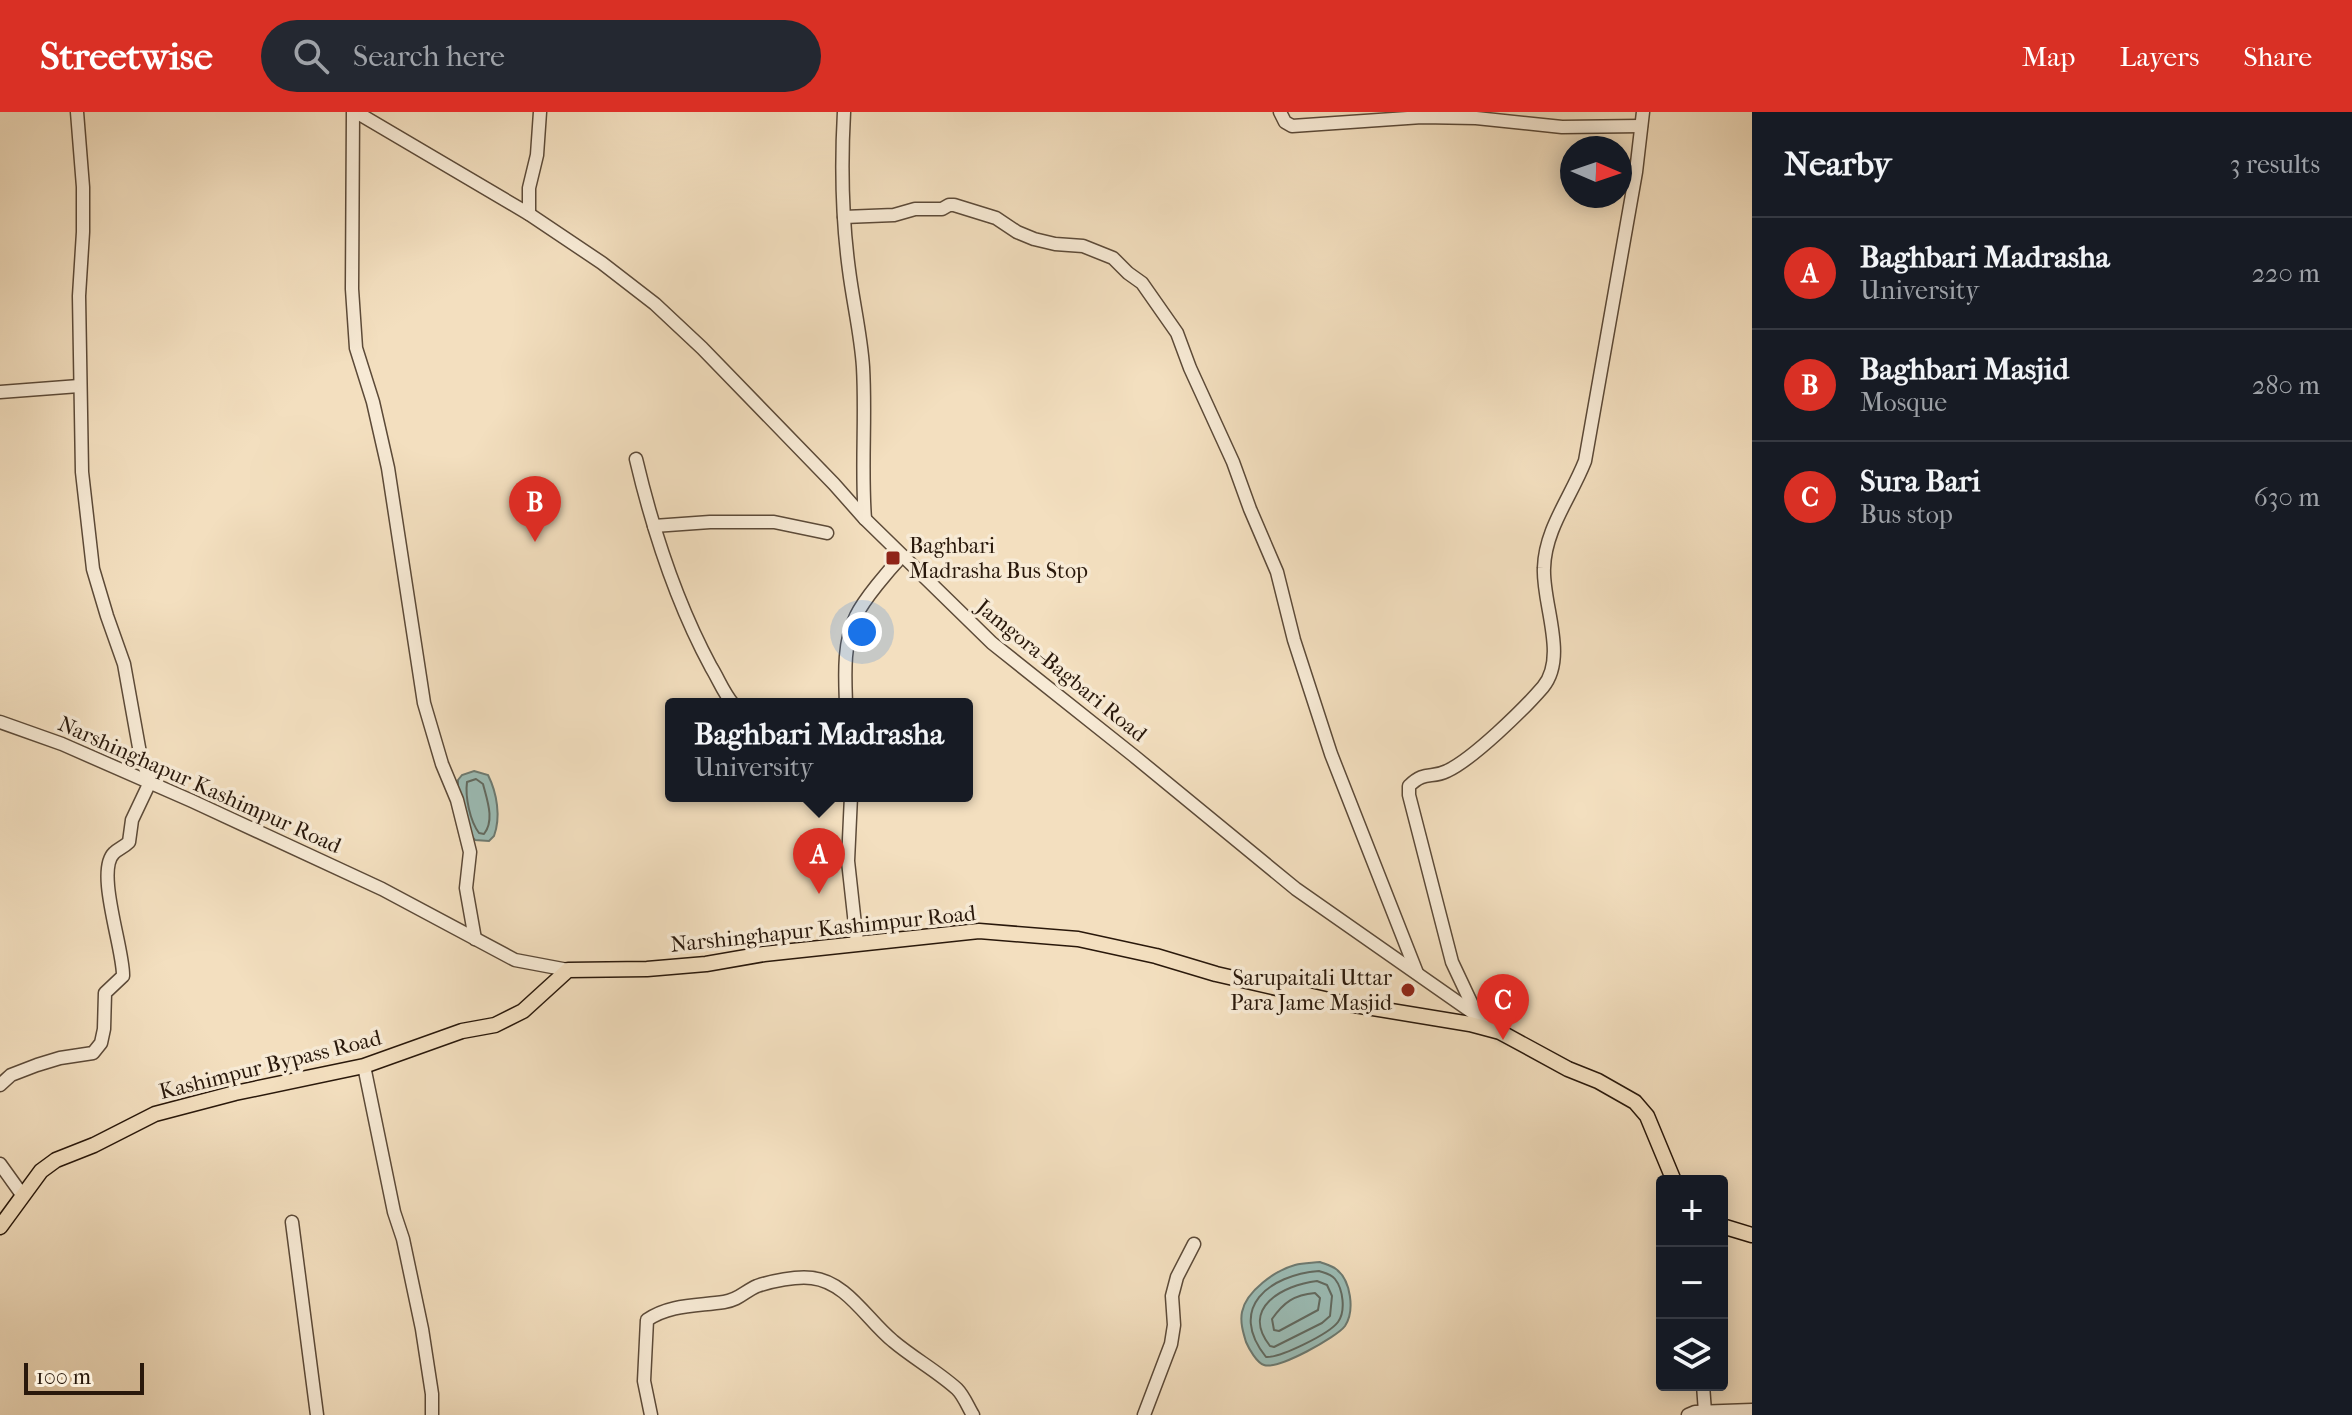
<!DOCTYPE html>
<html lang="en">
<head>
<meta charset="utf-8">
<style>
	body { margin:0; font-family:"IM FELL French Canon",serif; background:#242831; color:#f1f3f6 }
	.controls { position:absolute; right:24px; bottom:24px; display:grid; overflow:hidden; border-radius:8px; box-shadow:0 4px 20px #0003 }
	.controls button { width:72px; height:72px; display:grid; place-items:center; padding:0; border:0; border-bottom:2px solid #363941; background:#171b24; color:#f1f3f6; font:40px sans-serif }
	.compass { position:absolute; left:1560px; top:24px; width:72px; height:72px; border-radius:50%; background:#171b24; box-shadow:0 4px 20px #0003; rotate:92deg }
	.scale { position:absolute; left:24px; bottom:20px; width:120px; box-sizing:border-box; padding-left:8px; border:4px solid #29180b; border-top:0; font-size:22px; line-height:28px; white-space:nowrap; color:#29180b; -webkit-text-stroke:6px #f7ead5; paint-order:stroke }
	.you { position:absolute; left:862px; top:520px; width:28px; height:28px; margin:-20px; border:6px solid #fff; border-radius:50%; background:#1a73e8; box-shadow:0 0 0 12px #1a73e833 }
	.badge { display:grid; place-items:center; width:52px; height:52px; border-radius:50%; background:#d93025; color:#fff; font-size:26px; font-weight:700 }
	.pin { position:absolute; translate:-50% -66px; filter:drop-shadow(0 2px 4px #0008) }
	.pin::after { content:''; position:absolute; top:42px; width:28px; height:24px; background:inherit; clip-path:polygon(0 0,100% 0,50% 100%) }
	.popup { position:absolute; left:665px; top:586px; width:308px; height:104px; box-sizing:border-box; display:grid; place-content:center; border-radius:8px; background:#171b24; filter:drop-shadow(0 2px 6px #0005); font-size:26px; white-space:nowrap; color:#9ea1a6 }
	.popup b { font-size:30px; color:#f1f3f6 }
	.popup::after { content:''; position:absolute; left:50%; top:100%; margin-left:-16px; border:16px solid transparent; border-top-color:#171b24 }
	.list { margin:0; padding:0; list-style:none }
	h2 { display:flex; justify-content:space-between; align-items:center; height:104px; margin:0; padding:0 32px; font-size:34px }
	h2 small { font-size:26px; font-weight:400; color:#9ea1a6 }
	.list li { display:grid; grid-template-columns:52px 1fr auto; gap:24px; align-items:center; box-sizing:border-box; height:112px; padding:0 32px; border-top:2px solid #363941 }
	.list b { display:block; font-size:30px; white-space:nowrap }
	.list p { margin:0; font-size:26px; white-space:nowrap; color:#9ea1a6 }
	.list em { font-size:26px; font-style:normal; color:#9ea1a6 }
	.icon { flex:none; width:44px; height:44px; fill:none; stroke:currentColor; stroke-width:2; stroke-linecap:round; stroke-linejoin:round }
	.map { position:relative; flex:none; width:1752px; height:1303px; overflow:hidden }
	header { display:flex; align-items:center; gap:48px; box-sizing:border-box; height:112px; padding:0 40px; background:#d93025; color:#fff }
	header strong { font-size:38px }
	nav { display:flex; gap:44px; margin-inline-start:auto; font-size:28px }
	.search { width:560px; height:72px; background:#242831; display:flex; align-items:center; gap:20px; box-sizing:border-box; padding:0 28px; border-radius:44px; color:#9ea1a6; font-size:30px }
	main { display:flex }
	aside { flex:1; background:#171b24 }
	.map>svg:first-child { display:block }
	.water { fill:#9bbcb5; stroke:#6d7a71; stroke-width:2 }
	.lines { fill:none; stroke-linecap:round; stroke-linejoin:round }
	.shore { stroke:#626a60; stroke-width:2 }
	.minor-casing { stroke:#5c4a38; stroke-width:15 }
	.major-casing { stroke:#29180b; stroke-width:17 }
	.minor { stroke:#f7ead5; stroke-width:12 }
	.major { stroke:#f3dfbf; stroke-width:14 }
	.poi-dot { fill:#8f2418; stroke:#f7ead5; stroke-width:3 }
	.labels { text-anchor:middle; stroke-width:7; stroke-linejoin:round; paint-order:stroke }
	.poi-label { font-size:22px; fill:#29180b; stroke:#f7ead5; text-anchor:start }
	.street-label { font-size:22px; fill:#29180b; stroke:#f7ead5 }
</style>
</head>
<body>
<header>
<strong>Streetwise</strong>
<div class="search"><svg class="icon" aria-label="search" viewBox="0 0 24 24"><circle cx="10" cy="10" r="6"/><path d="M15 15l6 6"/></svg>Search here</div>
<nav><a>Map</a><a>Layers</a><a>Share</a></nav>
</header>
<main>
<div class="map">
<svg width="1752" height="1303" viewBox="0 0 1752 1303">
	<rect width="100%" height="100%" fill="#f3dfbf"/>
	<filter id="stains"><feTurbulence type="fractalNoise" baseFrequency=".0025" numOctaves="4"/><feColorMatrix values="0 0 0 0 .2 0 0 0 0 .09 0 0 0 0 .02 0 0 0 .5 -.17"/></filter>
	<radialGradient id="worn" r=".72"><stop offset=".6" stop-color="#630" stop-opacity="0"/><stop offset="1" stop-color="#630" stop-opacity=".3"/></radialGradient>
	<g class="water">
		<path d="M474 659 488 663C497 681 501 705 494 724L489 729 475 728 467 719 458 681V668L462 663Z"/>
		<path d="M1320 1150C1325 1152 1332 1154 1336 1157 1351 1168 1355 1199 1345 1214 1337 1225 1278 1258 1264 1253 1257 1251 1249 1237 1246 1230 1243 1220 1240 1210 1242 1200 1246 1179 1276 1158 1295 1153 1303 1151 1312 1151 1320 1150Z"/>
	</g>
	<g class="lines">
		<g class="shore">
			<path d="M476 667 483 672C487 688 495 708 484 722L479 721C470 709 465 685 467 670Z"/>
			<path d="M1319 1159C1325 1161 1331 1162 1335 1167 1343 1177 1346 1199 1338 1210 1329 1222 1280 1246 1266 1245 1227 1196 1269 1163 1319 1159Z"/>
			<path d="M1317 1169 1327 1173 1332 1184 1330 1204 1322 1211 1274 1235 1270 1234C1240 1196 1283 1173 1317 1169Z"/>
			<path d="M1315 1181 1320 1186 1318 1198 1279 1219 1274 1218 1272 1207C1284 1190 1294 1183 1315 1181Z"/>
		</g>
		<defs>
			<g id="minor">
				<path d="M353 0 352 177 356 236 373 290 388 356 424 591 442 652 457 688 470 740 466 776 475 827"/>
				<path d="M356 0 529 102 602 151 655 192 702 236 834 372 865 407 992 531 1134 644 1296 777 1499 919"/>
				<path d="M844 0C841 53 842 106 849 158 853 190 861 223 863 255 866 306 861 357 865 407"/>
				<path d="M1280 0 1285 10 1292 14 1422 5 1476 6 1562 15 1641 14"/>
				<path d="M529 102V76L537 43 540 0"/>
				<path d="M844 105 894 103 915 97H942L949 93H954L996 106 1017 120 1034 127 1055 132 1083 134 1113 146 1128 161 1142 171 1177 221 1190 256 1233 350 1250 397 1277 460 1294 528 1331 642 1417 861"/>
				<path d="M0 280 79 274"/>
				<path d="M636 347C653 419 676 490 711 555 719 568 723 580 733 592"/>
				<path d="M654 414 710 410H774L827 421"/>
				<path d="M846 592C845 564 843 530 856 504 864 487 889 458 902 444"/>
				<path d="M0 610 62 632 192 689 382 777 515 848 568 858"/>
				<path d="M851 684 848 749 857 831"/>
				<path d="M1476 901 1452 850 1409 683V674C1425 658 1431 667 1447 659 1473 647 1524 597 1543 575 1568 545 1542 491 1544 456 1545 417 1571 385 1585 349L1636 60 1643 0"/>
				<path d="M364 954 394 1100 403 1127 422 1217 432 1282V1303"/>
				<path d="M0 973 11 963 37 953 60 946 93 941 101 931 104 917 105 881 123 864C124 838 95 759 114 741 118 737 124 735 129 730L132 708 150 670 140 641 124 552 107 504 93 457 82 360 79 184 83 120V75L77 0"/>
				<path d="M0 1052 23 1084"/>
				<path d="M292 1110 317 1303"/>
				<path d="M1703 1273 1705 1300"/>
				<path d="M651 1303 644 1269 647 1208C670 1192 698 1194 724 1190 739 1188 745 1179 757 1174 772 1169 796 1164 812 1166 847 1170 867 1208 893 1229 913 1246 937 1259 957 1277 964 1284 968 1295 973 1303"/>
				<path d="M1144 1303 1171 1232 1174 1213 1172 1184 1177 1165 1194 1132"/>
				<path d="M1688 1303 1695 1300 1752 1298"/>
			</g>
			<g id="major">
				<path d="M1722 1114 1752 1123"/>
				<path d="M0 1115 41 1059 56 1048 94 1033 155 1002 235 981 364 954 462 919 495 913 523 899 568 858 647 857 706 852 764 842 979 819 1078 827 1156 844 1216 862 1342 891 1470 912 1500 920 1568 957 1598 969 1635 990 1647 1004 1674 1069"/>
			</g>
		</defs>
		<use href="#minor" class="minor-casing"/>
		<use href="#major" class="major-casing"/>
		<use href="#minor" class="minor"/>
		<use href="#major" class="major"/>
	</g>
	<g class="poi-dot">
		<rect x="885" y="438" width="16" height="16" rx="4"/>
		<circle cx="1408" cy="878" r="8"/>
	</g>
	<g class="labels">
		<g class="poi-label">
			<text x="909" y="441">Baghbari<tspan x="909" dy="25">Madrasha Bus Stop</tspan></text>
			<text x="1392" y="873" text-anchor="end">Sarupaitali Uttar<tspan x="1392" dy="25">Para Jame Masjid</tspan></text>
		</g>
		<g class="street-label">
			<text transform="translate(1062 558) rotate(39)" y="8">Jamgora-Bagbari Road</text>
			<text transform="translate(200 672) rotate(24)" y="8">Narshinghapur Kashimpur Road</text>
			<text transform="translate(823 816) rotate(-6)" y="8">Narshinghapur Kashimpur Road</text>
			<text transform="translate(270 952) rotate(-14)" y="8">Kashimpur Bypass Road</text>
		</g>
	</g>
	<rect width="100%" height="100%" filter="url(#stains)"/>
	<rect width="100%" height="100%" fill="url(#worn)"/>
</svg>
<div class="controls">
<button>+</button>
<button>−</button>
<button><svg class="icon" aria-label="layers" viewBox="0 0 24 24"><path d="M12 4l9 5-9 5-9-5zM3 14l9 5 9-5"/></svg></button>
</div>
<svg class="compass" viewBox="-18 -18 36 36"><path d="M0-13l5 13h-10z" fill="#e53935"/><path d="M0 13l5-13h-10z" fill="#9ea1a6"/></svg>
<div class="scale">100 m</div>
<div class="you"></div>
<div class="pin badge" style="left:819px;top:782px">A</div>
<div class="popup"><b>Baghbari Madrasha</b>University</div>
<div class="pin badge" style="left:535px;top:430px">B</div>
<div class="pin badge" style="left:1503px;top:928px">C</div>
</div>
<aside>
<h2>Nearby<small>3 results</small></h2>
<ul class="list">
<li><span class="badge">A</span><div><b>Baghbari Madrasha</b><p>University</p></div><em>220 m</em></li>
<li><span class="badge">B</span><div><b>Baghbari Masjid</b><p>Mosque</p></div><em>280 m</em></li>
<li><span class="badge">C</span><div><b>Sura Bari</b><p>Bus stop</p></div><em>630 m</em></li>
</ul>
</aside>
</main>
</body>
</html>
